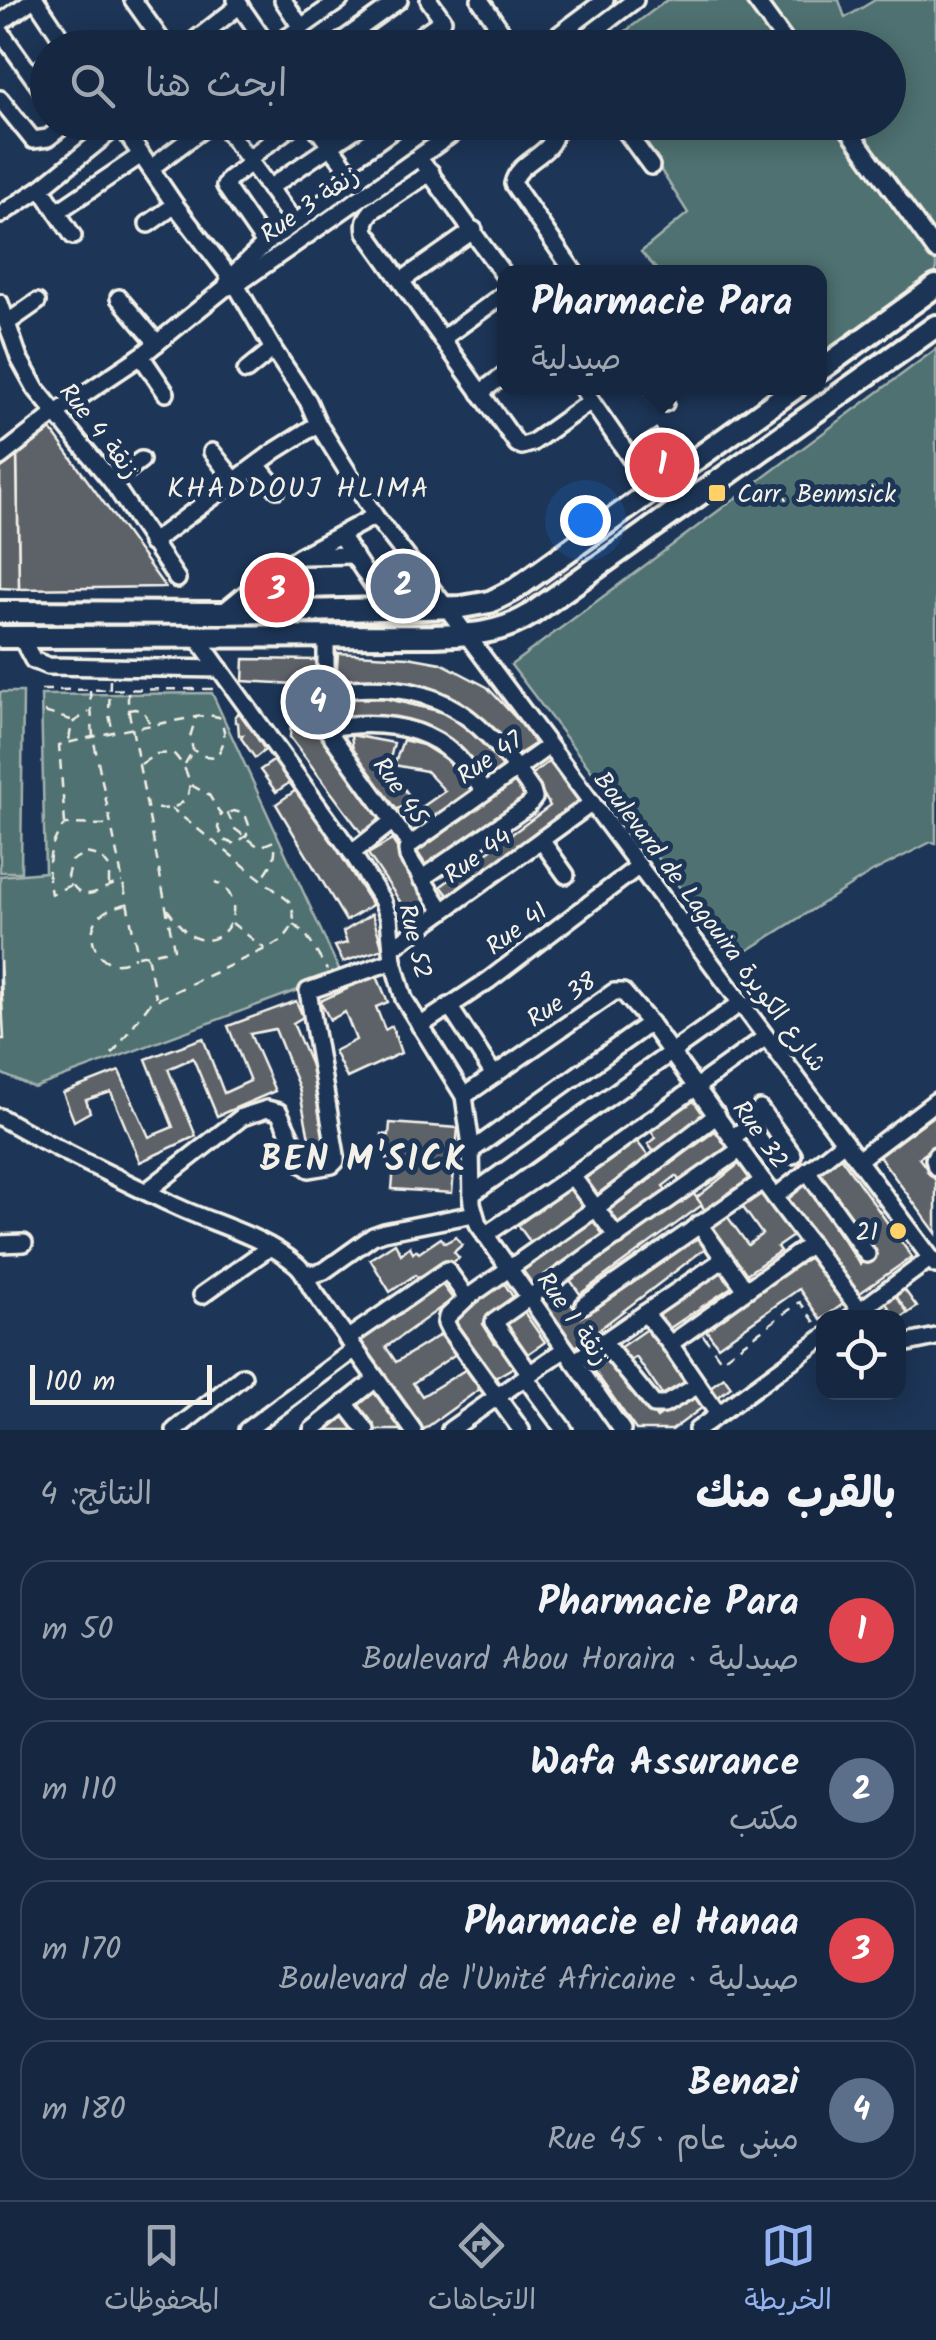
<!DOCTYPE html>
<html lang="ar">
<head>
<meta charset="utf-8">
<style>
	body { margin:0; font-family:Kalam,"Playpen Sans Arabic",sans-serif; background:#1f3048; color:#f1f3f6; direction:rtl }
	.controls { position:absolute; right:30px; bottom:30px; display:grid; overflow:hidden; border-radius:20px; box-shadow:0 5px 25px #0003 }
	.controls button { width:90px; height:90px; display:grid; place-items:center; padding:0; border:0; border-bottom:2px solid #35445a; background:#162841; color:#f1f3f6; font:50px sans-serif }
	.scale { position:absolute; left:30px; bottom:25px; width:182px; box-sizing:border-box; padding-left:10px; border:5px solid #f4f1e8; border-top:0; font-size:28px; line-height:35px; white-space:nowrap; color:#f4f1e8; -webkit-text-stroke:8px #1d3557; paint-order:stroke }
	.you { position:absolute; left:585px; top:520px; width:35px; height:35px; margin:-25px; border:8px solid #fff; border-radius:50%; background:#1a73e8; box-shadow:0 0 0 15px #1a73e833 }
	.badge { display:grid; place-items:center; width:65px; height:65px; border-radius:50%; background:#95b2f1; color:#fff; font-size:32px; font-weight:700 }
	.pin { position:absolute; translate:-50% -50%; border:5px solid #fff; box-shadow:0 2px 10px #0006 }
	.popup { position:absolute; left:497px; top:265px; width:330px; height:130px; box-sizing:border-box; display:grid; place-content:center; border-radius:20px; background:#162841; filter:drop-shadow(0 2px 8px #0005); font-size:32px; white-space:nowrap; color:#9ea6b1 }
	.popup b { font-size:38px; color:#f1f3f6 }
	.popup::after { content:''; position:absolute; left:50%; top:100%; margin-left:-20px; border:20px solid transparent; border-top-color:#162841 }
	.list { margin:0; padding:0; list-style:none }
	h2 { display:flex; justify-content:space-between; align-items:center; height:130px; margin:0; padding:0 40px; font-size:42px }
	h2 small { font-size:32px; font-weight:400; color:#9ea6b1 }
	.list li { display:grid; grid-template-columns:65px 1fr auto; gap:30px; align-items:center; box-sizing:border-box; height:140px; margin:0 20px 20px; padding:0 20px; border:2px solid #35445a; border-radius:30px }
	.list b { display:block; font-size:38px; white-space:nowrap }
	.list p { margin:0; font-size:32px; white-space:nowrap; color:#9ea6b1 }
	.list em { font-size:32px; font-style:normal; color:#9ea6b1 }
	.icon { flex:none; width:55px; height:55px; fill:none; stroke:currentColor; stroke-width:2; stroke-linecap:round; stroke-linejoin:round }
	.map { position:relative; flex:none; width:936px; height:1430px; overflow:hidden; direction:ltr }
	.search { position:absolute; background:#162841; box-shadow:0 5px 25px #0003; left:30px; right:30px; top:30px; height:110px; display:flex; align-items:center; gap:25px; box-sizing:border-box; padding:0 35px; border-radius:55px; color:#9ea6b1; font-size:38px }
	.sheet { height:770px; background:#162841 }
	nav { display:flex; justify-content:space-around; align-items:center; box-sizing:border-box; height:140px; border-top:2px solid #35445a; background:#162841; font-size:28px; color:#9ea6b1 }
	nav a { display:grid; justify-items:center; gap:5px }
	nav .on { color:#95b2f1 }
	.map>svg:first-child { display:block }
	.green { fill:#4f7171; stroke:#a2b1ac; stroke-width:2.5 }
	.building { fill:#5d6268; stroke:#f4f1e8; stroke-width:2.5 }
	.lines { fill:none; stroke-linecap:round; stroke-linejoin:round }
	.minor-casing { stroke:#f4f1e8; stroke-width:22 }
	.major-casing { stroke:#f4f1e8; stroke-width:28 }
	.path { stroke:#f4f1e8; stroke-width:2.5; stroke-dasharray:10 8; stroke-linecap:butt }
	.minor { stroke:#1d3557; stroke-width:15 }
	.major { stroke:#1d3557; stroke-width:20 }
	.poi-dot { fill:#ffd166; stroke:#1d3557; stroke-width:4 }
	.labels { text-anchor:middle; stroke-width:10; stroke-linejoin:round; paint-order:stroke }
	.street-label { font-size:25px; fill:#f4f1e8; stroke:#1d3557 }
	.poi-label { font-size:25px; fill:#f4f1e8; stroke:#1d3557; text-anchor:start }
	.neighbourhood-label { font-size:28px; letter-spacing:2.5px; fill:#f4f1e8; stroke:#1d3557 }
	.district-label { font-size:35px; font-weight:bold; letter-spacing:2.5px; fill:#f4f1e8; stroke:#1d3557 }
</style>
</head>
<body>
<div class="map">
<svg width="936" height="1430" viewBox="0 0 936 1430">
	<rect width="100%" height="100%" fill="#1d3557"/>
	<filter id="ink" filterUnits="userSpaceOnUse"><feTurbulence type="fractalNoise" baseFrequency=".01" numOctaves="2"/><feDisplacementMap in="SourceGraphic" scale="20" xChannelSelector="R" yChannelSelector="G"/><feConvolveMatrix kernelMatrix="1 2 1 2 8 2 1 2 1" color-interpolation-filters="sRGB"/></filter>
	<g filter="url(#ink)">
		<g class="green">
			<path d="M667 0H839L845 18 875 0H936V272L820 355V272H659L641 252 688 213 631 123 888 122V48H603Z"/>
			<path d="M936 349V843L931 842 872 872 734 959 511 665Z"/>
			<path d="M0 692H23L21 872H0Z"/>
			<path d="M212 693 341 974 34 1088 0 1073V876L45 872 41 695Z"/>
		</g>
		<g class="building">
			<path d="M48 52V65L42 69 36 60Z"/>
			<path d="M656 429 676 460 659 471 639 440Z"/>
			<path d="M51 430 165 587 19 589 17 456Z"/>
			<path d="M17 456 19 589 0 588V469Z"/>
			<path d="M285 571H295V592H271V580Z"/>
			<path d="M402 572 415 590 409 594 406 589 403 591 400 588H392L388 581Z"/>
			<path d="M338 653 408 657 441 663 487 687 538 742 516 756 434 695 374 680 336 681Z"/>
			<path d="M244 659 319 660 318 731 386 821 363 835 290 737 294 684 243 681Z"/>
			<path d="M384 698 442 712 477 734 506 768 484 782 392 720 334 716 333 699Z"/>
			<path d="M241 712 265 750 255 758 241 738 243 735H239L238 723 235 722V716Z"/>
			<path d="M351 735 394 743 388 767 414 802 393 811 354 758Z"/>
			<path d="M403 740 423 745 447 760 474 788 408 837 402 821 445 791 426 771 394 765Z"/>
			<path d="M276 759 292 781 276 792 260 770Z"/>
			<path d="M551 760 582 804 452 900 441 886 550 806 532 774Z"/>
			<path d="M514 774 526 799 429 870 416 850Z"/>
			<path d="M299 788 372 905 346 921 276 804Z"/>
			<path d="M392 840 438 909 414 922 368 854Z"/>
			<path d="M372 914 383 949 343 962 335 946 347 943 343 932Z"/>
			<path d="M0 960 4 1039H0Z"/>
			<path d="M376 974 388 1002 376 1007 385 1030 392 1026 401 1053 347 1078 334 1051 356 1040 345 1012 330 1020 320 1001 347 989V984Z"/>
			<path d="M296 1001 303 1017 293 1023 314 1073 328 1148 312 1153 299 1088 275 1029 250 1034 275 1091 217 1116 193 1058 168 1069 196 1136 140 1162 111 1092 86 1100 90 1112 74 1121 63 1093 119 1071 149 1137 173 1127 146 1059 203 1038 224 1093 250 1081 228 1026Z"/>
			<path d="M698 1095 710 1111 663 1146 665 1148 656 1155 648 1144 656 1138 650 1130Z"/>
			<path d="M936 1114V1146L919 1158 936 1181V1233L879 1156Z"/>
			<path d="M390 1123 458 1128 452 1193 392 1189 394 1166H387L388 1148 381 1147 382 1134 389 1135Z"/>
			<path d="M719 1128 733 1147 682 1184 676 1176 663 1186 668 1193 621 1227 609 1210 652 1178 648 1172 665 1159 669 1165Z"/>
			<path d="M635 1139 649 1157 592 1198 579 1180Z"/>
			<path d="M839 1155 912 1257 857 1295 785 1194 803 1182 860 1264 874 1255 815 1172Z"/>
			<path d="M745 1159 759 1182 707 1213 696 1198Z"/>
			<path d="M573 1185 586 1203 531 1243 518 1225Z"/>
			<path d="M690 1189 702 1205 580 1294 568 1277Z"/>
			<path d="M762 1192 793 1236 777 1247 780 1251 745 1275 711 1227 727 1216 748 1245 762 1234 742 1206Z"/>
			<path d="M596 1215 609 1233 534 1286 521 1268Z"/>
			<path d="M698 1228 711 1244 576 1347 537 1297 555 1283 581 1317Z"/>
			<path d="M456 1237 462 1245 454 1252 459 1258 423 1282 415 1275 390 1292 370 1259 395 1243 401 1254 410 1246 413 1253 416 1250 419 1253 441 1238 445 1243Z"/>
			<path d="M809 1256 843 1304 821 1320 799 1289 718 1346 706 1330Z"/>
			<path d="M722 1270 733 1286 667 1330 656 1315Z"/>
			<path d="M501 1278 513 1297 483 1324 495 1343 504 1340 519 1364 493 1379 451 1319Z"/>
			<path d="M438 1279 453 1299 386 1347 396 1362 445 1332 460 1351 413 1383 422 1396 470 1367 484 1386 423 1430 355 1334Z"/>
			<path d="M904 1289 917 1307 908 1313 895 1295Z"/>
			<path d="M895 1295 908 1313 898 1320 885 1302Z"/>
			<path d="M521 1308 545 1342 525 1356 499 1323Z"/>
			<path d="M648 1328 686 1384 665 1399 636 1357 629 1362 619 1348Z"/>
			<path d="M610 1353 657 1418 692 1393 703 1407 672 1430H636L591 1366Z"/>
			<path d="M724 1377 731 1387 717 1398 709 1388Z"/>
			<path d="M375 1382 409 1430H376L354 1400Z"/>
			<path d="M341 1410 357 1430H325L320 1424Z"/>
		</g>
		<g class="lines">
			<defs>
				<g id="minor">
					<path d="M36 0 68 48"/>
					<path d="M133 0 167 48"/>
					<path d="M236 0 269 48"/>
					<path d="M283 0 301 27"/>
					<path d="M480 0 513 48"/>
					<path d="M755 0 790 48"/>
					<path d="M0 23 32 0"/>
					<path d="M0 31 48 98"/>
					<path d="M185 48 240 5"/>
					<path d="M272 48 340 0"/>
					<path d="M332 48 399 0"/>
					<path d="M403 48 443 20 429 0"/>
					<path d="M541 48 605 0"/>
					<path d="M572 48 635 0"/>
					<path d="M0 99 33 140 48 138 68 122"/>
					<path d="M119 122 175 205 236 285 273 349 308 401 318 424 375 516 446 607 936 1265"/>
					<path d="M221 122 295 223"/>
					<path d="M262 122 274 140"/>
					<path d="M312 122 356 180"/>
					<path d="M549 122 555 132C552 156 518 160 513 184L574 272"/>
					<path d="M619 122 651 166"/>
					<path d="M843 122 936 251"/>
					<path d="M248 159 297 122"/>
					<path d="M251 163 229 179 225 186 265 244"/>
					<path d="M424 165 504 275"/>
					<path d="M151 168 212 122"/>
					<path d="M431 172 372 211C366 218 364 223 366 232L517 444 522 446 532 443 591 401"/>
					<path d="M41 188 73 236"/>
					<path d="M269 188 366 122"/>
					<path d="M57 212 141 155"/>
					<path d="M0 215 41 188 120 124"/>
					<path d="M148 224 175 205"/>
					<path d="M401 281 474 230"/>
					<path d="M227 284 231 277 265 244 436 122"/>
					<path d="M119 298 157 343"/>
					<path d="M0 303 19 358 36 389 112 482 177 579"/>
					<path d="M7 323 37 302"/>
					<path d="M442 339 504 294"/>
					<path d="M141 356 166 393"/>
					<path d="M246 371 273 349"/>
					<path d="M582 388 653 491"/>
					<path d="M654 388 665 403"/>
					<path d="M480 393 504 375"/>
					<path d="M212 452 235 481"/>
					<path d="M0 457 56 413 141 356 225 288 236 285 469 122"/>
					<path d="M257 465 277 489"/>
					<path d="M112 482 141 460"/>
					<path d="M340 535 388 608"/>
					<path d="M151 543 275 451 318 424"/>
					<path d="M303 556 354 555"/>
					<path d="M222 613 261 581 300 556 375 516"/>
					<path d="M196 636 352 853 382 900 389 918 393 961 404 999 464 1096 471 1146 472 1203 478 1224 622 1430"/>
					<path d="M326 636V728L410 845 407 850 408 857 443 911"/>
					<path d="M21 637 33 660 48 666 220 669"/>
					<path d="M326 691C432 679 473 705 532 791L534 798 528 806 421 879"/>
					<path d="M326 728C369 721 420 722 454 754 466 765 475 779 484 792"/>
					<path d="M541 840 566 875"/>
					<path d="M410 845 549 746"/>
					<path d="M352 853 393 821"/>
					<path d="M392 948 592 803"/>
					<path d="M449 1006 494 1075"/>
					<path d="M420 1026 489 980 639 866"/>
					<path d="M464 1096 614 992H623L650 1023 763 1181 860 1310"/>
					<path d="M760 1109 793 1155"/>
					<path d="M0 1117C55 1149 114 1176 171 1204 212 1224 260 1234 296 1264 305 1271 306 1279 312 1289L413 1430"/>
					<path d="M733 1137 764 1115"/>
					<path d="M471 1151 650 1023"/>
					<path d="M936 1155 934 1159 936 1167"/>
					<path d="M858 1160 936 1101"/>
					<path d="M807 1171 867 1254"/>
					<path d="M572 1176 617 1237"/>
					<path d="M147 1191 242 1117 267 1109 279 1112 304 1165 309 1169 332 1165 336 1161V1155L308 991 393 961"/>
					<path d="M472 1194 741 1003"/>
					<path d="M775 1197 844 1142"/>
					<path d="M699 1224 746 1290"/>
					<path d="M485 1235 572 1176 766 1037"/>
					<path d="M0 1244 24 1243"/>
					<path d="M305 1272 314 1274 324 1271 373 1236 384 1232 474 1214"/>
					<path d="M202 1295 270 1247"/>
					<path d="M584 1305 763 1181"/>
					<path d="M645 1313 670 1344 718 1414"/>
					<path d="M850 1318 931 1258"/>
					<path d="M347 1339 447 1270 467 1298"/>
					<path d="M603 1342 654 1405H664L697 1386"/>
					<path d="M670 1344 811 1244"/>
					<path d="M898 1345 936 1337"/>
					<path d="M574 1362 724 1259"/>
					<path d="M530 1374 494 1322 741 1149"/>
					<path d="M525 1377 564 1430"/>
					<path d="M345 1403 366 1430"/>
					<path d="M175 1430 243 1376"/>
					<path d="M247 1430 355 1349"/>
					<path d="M312 1430 376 1379"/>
					<path d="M450 1430 565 1349"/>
					<path d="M521 1430 450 1331 446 1323 447 1317 467 1298 596 1208 717 1115"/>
					<path d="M697 1430 824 1337"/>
				</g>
				<g id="major">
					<path d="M820 370 936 286"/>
					<path d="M0 612 222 613 462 607 490 602 514 590 795 388"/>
					<path d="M0 637 433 636C468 635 500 634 530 615L936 326"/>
				</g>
			</defs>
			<use href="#minor" class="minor-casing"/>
			<use href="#major" class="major-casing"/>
			<g class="path">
				<path d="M453 33 464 48"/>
				<path d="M110 680 109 715 113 732"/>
				<path d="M41 690 214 689"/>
				<path d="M90 690 93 737 138 956 174 949 128 707V690"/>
				<path d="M128 710 135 709 144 712 150 724"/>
				<path d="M44 712 71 720"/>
				<path d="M69 740 72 723 89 712"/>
				<path d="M141 764 156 754 173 753C201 782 193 815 150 808"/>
				<path d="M185 764 193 750"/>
				<path d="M191 785 209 795 221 815 218 828 223 840 235 844 246 836 250 828 245 814 234 811 221 815"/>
				<path d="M227 812 235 829 259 847 274 841C278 856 271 866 262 878"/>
				<path d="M65 824 59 745 113 732 196 717 208 715 219 717C227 733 226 742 216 757L203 756 193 750 190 737 196 717"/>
				<path d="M71 885 51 894C46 869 48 844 65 824L110 825"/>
				<path d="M109 885V867L100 856 85 853 71 861 67 876C84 909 96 888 122 882"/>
				<path d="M126 904C115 907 103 910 97 920 85 936 98 966 119 963 125 963 130 959 135 957"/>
				<path d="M167 909C175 919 184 933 196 938 228 951 251 897 215 882"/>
				<path d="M232 923 265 949"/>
				<path d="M294 924 307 936 327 970"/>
				<path d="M147 956 156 997"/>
				<path d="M112 1054 150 1003 280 942C294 927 298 921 289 901L171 808"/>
				<path d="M703 1335 721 1360 800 1302 817 1325"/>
			</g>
			<use href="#minor" class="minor"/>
			<use href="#major" class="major"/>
		</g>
	</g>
	<g class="poi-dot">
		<rect x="707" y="483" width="20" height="20" rx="5"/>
		<circle cx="898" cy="1231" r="10"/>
	</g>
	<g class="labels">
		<g class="street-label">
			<text transform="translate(309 204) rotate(-35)" y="9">Rue 3 زنقة</text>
			<text transform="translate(100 430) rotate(52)" y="9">Rue 4 زنقة</text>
			<text transform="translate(489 757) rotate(-35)" y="9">Rue 47</text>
			<text transform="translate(401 790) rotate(55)" y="9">Rue 45</text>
			<text transform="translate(477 855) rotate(-36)" y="9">Rue 44</text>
			<text transform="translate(711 921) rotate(53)" y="9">Boulevard de Lagouira شارع الكويرة</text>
			<text transform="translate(516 928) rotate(-37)" y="9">Rue 41</text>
			<text transform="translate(416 941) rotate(77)" y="9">Rue 52</text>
			<text transform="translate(561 999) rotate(-34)" y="9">Rue 38</text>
			<text transform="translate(761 1134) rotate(55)" y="9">Rue 32</text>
			<text transform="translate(574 1318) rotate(55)" y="9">Rue 1 زنقة</text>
		</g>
		<g class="poi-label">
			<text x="737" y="502">Carr. Benmsick</text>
			<text x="878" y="1240" text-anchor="end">21</text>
		</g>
		<g class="neighbourhood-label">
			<text x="299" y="497">KHADDOUJ HLIMA</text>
		</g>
		<g class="district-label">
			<text x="364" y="1170">BEN M'SICK</text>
		</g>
	</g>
</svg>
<div class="controls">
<button><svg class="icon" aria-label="locate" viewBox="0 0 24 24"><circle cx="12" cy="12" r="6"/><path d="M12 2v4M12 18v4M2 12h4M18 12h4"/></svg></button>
</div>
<div class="scale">100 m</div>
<div class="you"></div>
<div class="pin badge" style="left:662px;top:465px;background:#e0444e">1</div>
<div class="popup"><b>Pharmacie Para</b>صيدلية</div>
<div class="pin badge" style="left:403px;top:586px;background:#5c6f8a">2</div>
<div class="pin badge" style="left:277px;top:590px;background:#e0444e">3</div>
<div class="pin badge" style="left:318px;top:702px;background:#5c6f8a">4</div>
<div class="search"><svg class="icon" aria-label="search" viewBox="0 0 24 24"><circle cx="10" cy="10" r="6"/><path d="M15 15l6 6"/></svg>ابحث هنا</div>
</div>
<section class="sheet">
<h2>بالقرب منك<small>النتائج: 4</small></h2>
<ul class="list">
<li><span class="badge" style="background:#e0444e">1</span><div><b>Pharmacie Para</b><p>صيدلية · Boulevard Abou Horaira</p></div><em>50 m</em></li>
<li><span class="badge" style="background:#5c6f8a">2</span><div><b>Wafa Assurance</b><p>مكتب</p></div><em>110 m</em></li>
<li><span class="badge" style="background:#e0444e">3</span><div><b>Pharmacie el Hanaa</b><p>صيدلية · Boulevard de l'Unité Africaine</p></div><em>170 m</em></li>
<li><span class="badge" style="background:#5c6f8a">4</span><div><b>Benazi</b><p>مبنى عام · Rue 45</p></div><em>180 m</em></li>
</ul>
</section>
<nav>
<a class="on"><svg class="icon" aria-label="map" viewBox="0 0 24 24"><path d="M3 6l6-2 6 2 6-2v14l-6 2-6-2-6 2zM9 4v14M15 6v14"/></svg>الخريطة</a>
<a><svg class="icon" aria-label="directions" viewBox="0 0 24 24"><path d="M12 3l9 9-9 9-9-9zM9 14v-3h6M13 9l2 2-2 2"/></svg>الاتجاهات</a>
<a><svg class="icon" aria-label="saved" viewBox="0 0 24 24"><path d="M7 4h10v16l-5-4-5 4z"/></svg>المحفوظات</a>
</nav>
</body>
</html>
